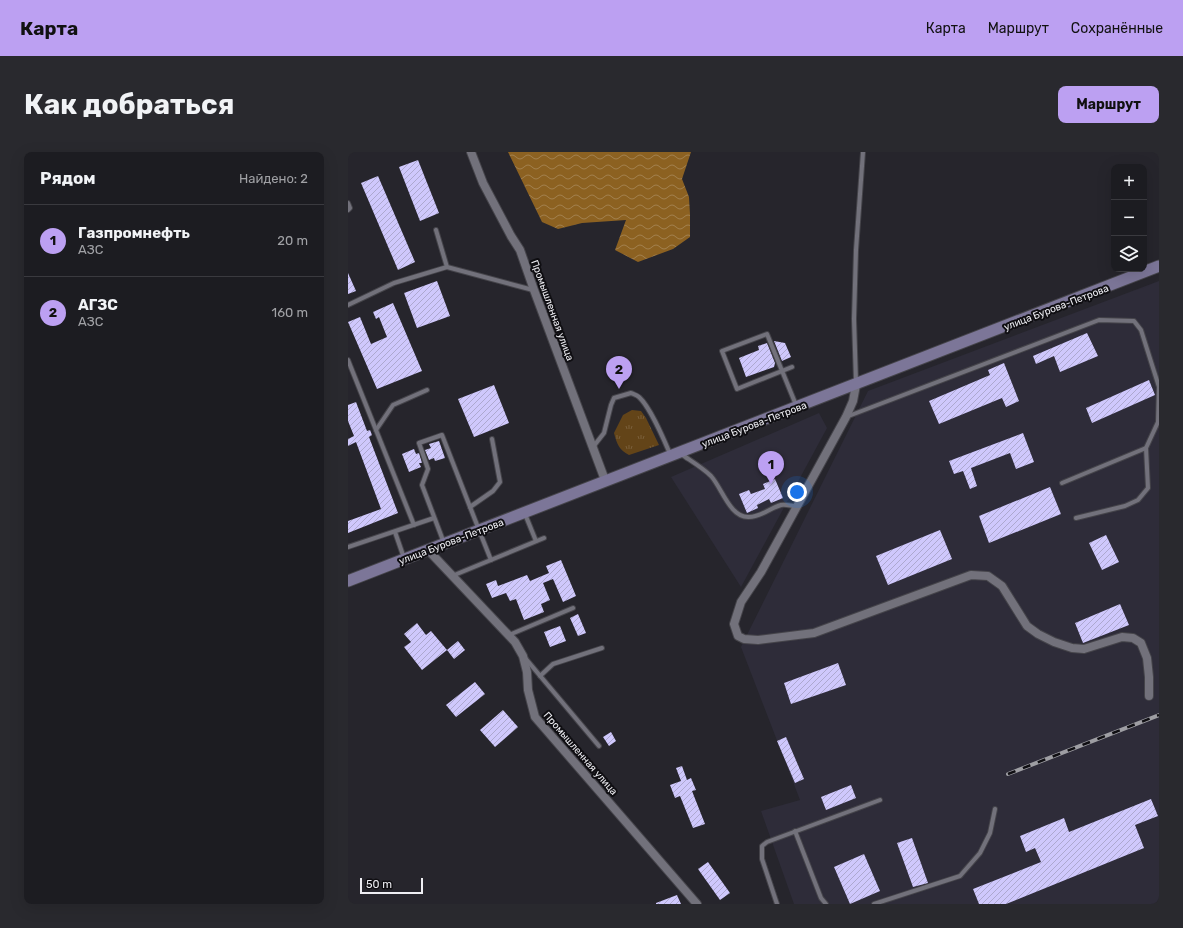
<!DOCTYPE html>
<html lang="ru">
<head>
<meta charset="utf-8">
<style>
	body { margin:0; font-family:Rubik,sans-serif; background:#29292e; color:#f1f3f6 }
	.controls { position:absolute; right:12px; top:12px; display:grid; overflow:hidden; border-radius:8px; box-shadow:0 4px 16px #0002 }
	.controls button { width:36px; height:36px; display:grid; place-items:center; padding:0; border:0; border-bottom:1px solid #3a3a3f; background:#1c1c21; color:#f1f3f6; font:20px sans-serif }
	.scale { position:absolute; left:12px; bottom:10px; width:63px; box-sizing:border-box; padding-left:4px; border:2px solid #eeeef3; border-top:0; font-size:11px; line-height:14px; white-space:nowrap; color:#eeeef3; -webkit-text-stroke:3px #0f0e12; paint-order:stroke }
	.you { position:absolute; left:449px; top:340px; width:14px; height:14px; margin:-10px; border:3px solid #fff; border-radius:50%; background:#1a73e8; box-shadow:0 0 0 6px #1a73e833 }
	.badge { display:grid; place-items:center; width:26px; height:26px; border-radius:50%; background:#bca0f2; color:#111; font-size:13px; font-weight:700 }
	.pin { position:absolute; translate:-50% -33px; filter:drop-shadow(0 1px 2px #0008) }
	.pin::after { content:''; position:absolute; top:21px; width:14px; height:12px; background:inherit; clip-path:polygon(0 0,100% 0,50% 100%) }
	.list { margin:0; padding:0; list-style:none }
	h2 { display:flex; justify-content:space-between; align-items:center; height:52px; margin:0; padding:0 16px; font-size:17px }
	h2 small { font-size:13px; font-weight:400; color:#a0a1a5 }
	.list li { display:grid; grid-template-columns:26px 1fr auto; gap:12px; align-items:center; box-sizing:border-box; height:72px; padding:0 16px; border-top:1px solid #3a3a3f }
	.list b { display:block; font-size:15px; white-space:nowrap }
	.list p { margin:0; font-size:13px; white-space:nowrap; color:#a0a1a5 }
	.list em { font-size:13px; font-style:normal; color:#a0a1a5 }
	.icon { flex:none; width:22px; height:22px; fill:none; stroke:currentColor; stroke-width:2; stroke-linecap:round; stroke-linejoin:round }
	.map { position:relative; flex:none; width:811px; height:752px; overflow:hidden; border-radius:8px }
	header { display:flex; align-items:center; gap:24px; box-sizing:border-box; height:56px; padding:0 20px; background:#bca0f2; color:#111 }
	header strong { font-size:19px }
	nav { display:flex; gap:22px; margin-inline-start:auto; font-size:14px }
	.intro { display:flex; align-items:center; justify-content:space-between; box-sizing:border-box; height:96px; padding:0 24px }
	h1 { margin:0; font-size:28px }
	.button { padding:10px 18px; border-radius:8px; background:#bca0f2; color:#111; font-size:14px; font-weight:700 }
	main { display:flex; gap:24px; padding:0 24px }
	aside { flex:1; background:#1c1c21; border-radius:8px; box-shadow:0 4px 16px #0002 }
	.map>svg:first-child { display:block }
	.built { fill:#2e2c39 }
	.grass { fill:url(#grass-tufts) }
	.water { fill:url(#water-waves) }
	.building { fill:url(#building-hatch) }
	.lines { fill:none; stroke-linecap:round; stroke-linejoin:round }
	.service-casing { stroke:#45444a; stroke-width:6 }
	.minor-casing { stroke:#45444a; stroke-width:10 }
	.secondary-casing { stroke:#45444a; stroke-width:13 }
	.service { stroke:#72717b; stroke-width:4 }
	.minor { stroke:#72717b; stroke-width:8 }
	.secondary { stroke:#7c7698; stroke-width:11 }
	.rail-casing { stroke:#9e9ea3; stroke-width:4 }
	.rail { stroke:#0f0e12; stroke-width:2.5; stroke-dasharray:8; stroke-linecap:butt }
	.labels { text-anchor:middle; stroke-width:4; stroke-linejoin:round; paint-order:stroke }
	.street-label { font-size:10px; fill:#eeeef3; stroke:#0f0e12 }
</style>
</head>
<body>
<header>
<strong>Карта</strong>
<nav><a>Карта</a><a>Маршрут</a><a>Сохранённые</a></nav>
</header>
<div class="intro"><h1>Как добраться</h1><a class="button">Маршрут</a></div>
<main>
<aside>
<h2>Рядом<small>Найдено: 2</small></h2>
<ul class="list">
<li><span class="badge">1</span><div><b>Газпромнефть</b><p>АЗС</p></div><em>20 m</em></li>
<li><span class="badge">2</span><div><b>АГЗС</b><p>АЗС</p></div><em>160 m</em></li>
</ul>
</aside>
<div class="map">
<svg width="811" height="752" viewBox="0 0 811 752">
	<defs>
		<pattern id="grass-tufts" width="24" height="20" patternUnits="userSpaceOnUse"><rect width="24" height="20" fill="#634418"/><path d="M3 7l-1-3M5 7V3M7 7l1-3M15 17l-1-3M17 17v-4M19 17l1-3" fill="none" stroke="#7a5f3a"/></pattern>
		<pattern id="water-waves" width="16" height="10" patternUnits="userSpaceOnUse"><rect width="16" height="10" fill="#8c6121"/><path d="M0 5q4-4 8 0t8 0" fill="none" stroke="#a2804d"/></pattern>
		<pattern id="building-hatch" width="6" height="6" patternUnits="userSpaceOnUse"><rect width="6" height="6" fill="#cfc8fc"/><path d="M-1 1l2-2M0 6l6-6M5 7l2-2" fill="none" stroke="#ada8cf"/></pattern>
	</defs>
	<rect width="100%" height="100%" fill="#26252c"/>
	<g class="built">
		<path d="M811 129V752H446L413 659 452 648 393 495 520 239Z"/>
		<path d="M471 261 479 276 393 435 323 325Z"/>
	</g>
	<path class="grass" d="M284 258 293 259 298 266 311 293 281 303C271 298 269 292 266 281L275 263Z"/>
	<path class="water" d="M160 0H343L334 27 341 45 342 62V85L325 97 290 110 267 98 278 68 234 71 210 77 194 70Z"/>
	<g class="building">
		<path d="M70 8 91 61 72 69 51 15Z"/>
		<path d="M30 24 67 110 50 118 13 31Z"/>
		<path d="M0 121 8 139 0 142Z"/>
		<path d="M89 129 102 164 69 176 56 141Z"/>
		<path d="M45 151 74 219 29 237 0 170 12 165 23 192 39 185 31 165 28 167 25 160Z"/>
		<path d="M739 181 750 204 712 220 706 204 688 212 685 204Z"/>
		<path d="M426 189 437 191 443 205 434 209Z"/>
		<path d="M419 191 427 211 426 215 398 225 391 206 411 198 410 194Z"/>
		<path d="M656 211 671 249 658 255 654 246 591 272 581 249 642 223 640 218Z"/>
		<path d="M801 228 807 243 744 271 738 256Z"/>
		<path d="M146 233 161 271 126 285 110 247Z"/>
		<path d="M8 250 19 279 22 278 24 283 21 285 50 361 0 381V369L33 357 8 290 0 294V287L6 284 0 269V253Z"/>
		<path d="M675 281 686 310 668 317 662 301 623 316 629 334 622 337 615 319 606 322 601 309Z"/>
		<path d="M91 289 97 306 87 309 86 306 81 308 77 298 83 296 81 292Z"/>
		<path d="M66 297 68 302 71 301 74 311H71L73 315 61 320 54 302Z"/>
		<path d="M427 327 435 346 423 351 421 347 409 353 410 356 399 361 391 342 401 338 403 342 417 337 415 332Z"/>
		<path d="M702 335 713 362 641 391 631 364Z"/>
		<path d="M592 378 604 407 540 433 528 404Z"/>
		<path d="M758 383 771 410 754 418 741 391Z"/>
		<path d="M213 408 228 444 215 450 205 427 195 431 202 448 193 452 196 460 176 468 168 447 162 449 158 441 144 446 138 432 148 428 150 434 179 423 182 429 201 421 198 414Z"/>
		<path d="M772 452 781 473 735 491 727 471Z"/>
		<path d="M230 462 238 481 230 484 222 466Z"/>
		<path d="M69 471 78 483 83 479 99 498 74 518 56 495 63 490 56 482Z"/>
		<path d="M212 474 218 489 202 495 196 480Z"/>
		<path d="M110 489 117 498 106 507 99 498Z"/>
		<path d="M490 511 498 533 443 552 436 531Z"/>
		<path d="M127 530 137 542 108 565 98 553Z"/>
		<path d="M155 558 170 575 147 595 132 578Z"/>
		<path d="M263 580 268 589 261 594 255 585Z"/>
		<path d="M438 585 456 627 447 631 429 589Z"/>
		<path d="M334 614 339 628 343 626 348 638 344 639 357 672 345 676 332 644 327 646 322 633 333 629 328 616Z"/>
		<path d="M503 633 508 646 478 658 473 645Z"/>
		<path d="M803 647 810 664 787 673 796 696 658 752H631L625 737 693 710 687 696 678 700 672 684 716 666 721 680Z"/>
		<path d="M564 686 580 731 565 735 549 691Z"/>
		<path d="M516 702 532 739 502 752 486 715Z"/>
		<path d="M360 710 382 741 372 748 350 717Z"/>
		<path d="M329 743 333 752H308V751Z"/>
	</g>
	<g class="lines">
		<defs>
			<g id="service">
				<path d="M0 51 2 56 0 58"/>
				<path d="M88 78 99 115 185 138"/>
				<path d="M0 153 46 131 99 115"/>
				<path d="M0 208 66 373"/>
				<path d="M444 215 389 237 374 199 419 182 448 253"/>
				<path d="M508 230 506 167 508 98 515 0"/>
				<path d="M498 265 751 168 786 169 793 178 811 235 810 270 798 296 800 336 790 348 777 354 728 366"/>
				<path d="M28 278 45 253 79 238"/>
				<path d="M245 295 256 281 263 253 266 246 283 241C285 242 289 243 291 245 303 256 316 288 323 304"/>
				<path d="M333 302C343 309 355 316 363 324 374 336 382 366 401 365 413 365 422 356 433 353 437 352 444 354 448 354"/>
				<path d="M714 331 798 296"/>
				<path d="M122 355 145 339 152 330 144 287"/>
				<path d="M177 362 188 389"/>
				<path d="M47 380 56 406"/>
				<path d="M96 391 74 333 80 317 71 291 94 283 131 378 143 408"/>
				<path d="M0 395 86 366"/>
				<path d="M104 424 196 386"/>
				<path d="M161 483 225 456"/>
				<path d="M178 507 251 594"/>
				<path d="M192 524 205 512 254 496"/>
				<path d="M447 679 473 746 478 752"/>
				<path d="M429 752 414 707V694L419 690 532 648"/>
				<path d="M526 752 612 724 632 701 642 681 647 657"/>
			</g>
			<g id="minor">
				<path d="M123 0 135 31 163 84 172 98 186 138 257 328"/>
				<path d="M508 233 505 249 498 265 413 420 393 450 386 472 390 484 396 487 410 488 466 481 623 423 640 424 654 434 679 474 690 482 706 490 724 496 736 497 774 485 785 486 793 491 799 506 801 525V544"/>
				<path d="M80 398 167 490 175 504 179 520 180 538 187 565 349 752"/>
			</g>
			<path id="secondary" d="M0 429 811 114"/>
		</defs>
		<use href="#service" class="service-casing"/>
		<use href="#minor" class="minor-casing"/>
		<use href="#secondary" class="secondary-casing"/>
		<use href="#service" class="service"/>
		<use href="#minor" class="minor"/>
		<use href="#secondary" class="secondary"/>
		<defs>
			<path id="rail" d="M660 622 811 563"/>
		</defs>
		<use href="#rail" class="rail-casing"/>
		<use href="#rail" class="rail"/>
	</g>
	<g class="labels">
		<g class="street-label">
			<text transform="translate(708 155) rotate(-21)" y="4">улица Бурова-Петрова</text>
			<text transform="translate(205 158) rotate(70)" y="4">Промышленная улица</text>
			<text transform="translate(406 272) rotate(-21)" y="4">улица Бурова-Петрова</text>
			<text transform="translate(103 389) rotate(-21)" y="4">улица Бурова-Петрова</text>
			<text transform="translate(233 601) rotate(49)" y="4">Промышленная улица</text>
		</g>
	</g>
</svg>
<div class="controls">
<button>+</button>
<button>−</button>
<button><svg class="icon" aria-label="layers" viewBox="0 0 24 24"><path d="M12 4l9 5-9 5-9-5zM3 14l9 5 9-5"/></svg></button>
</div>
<div class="scale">50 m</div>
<div class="you"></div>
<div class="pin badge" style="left:423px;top:332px">1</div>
<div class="pin badge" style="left:271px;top:237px">2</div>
</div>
</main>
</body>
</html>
